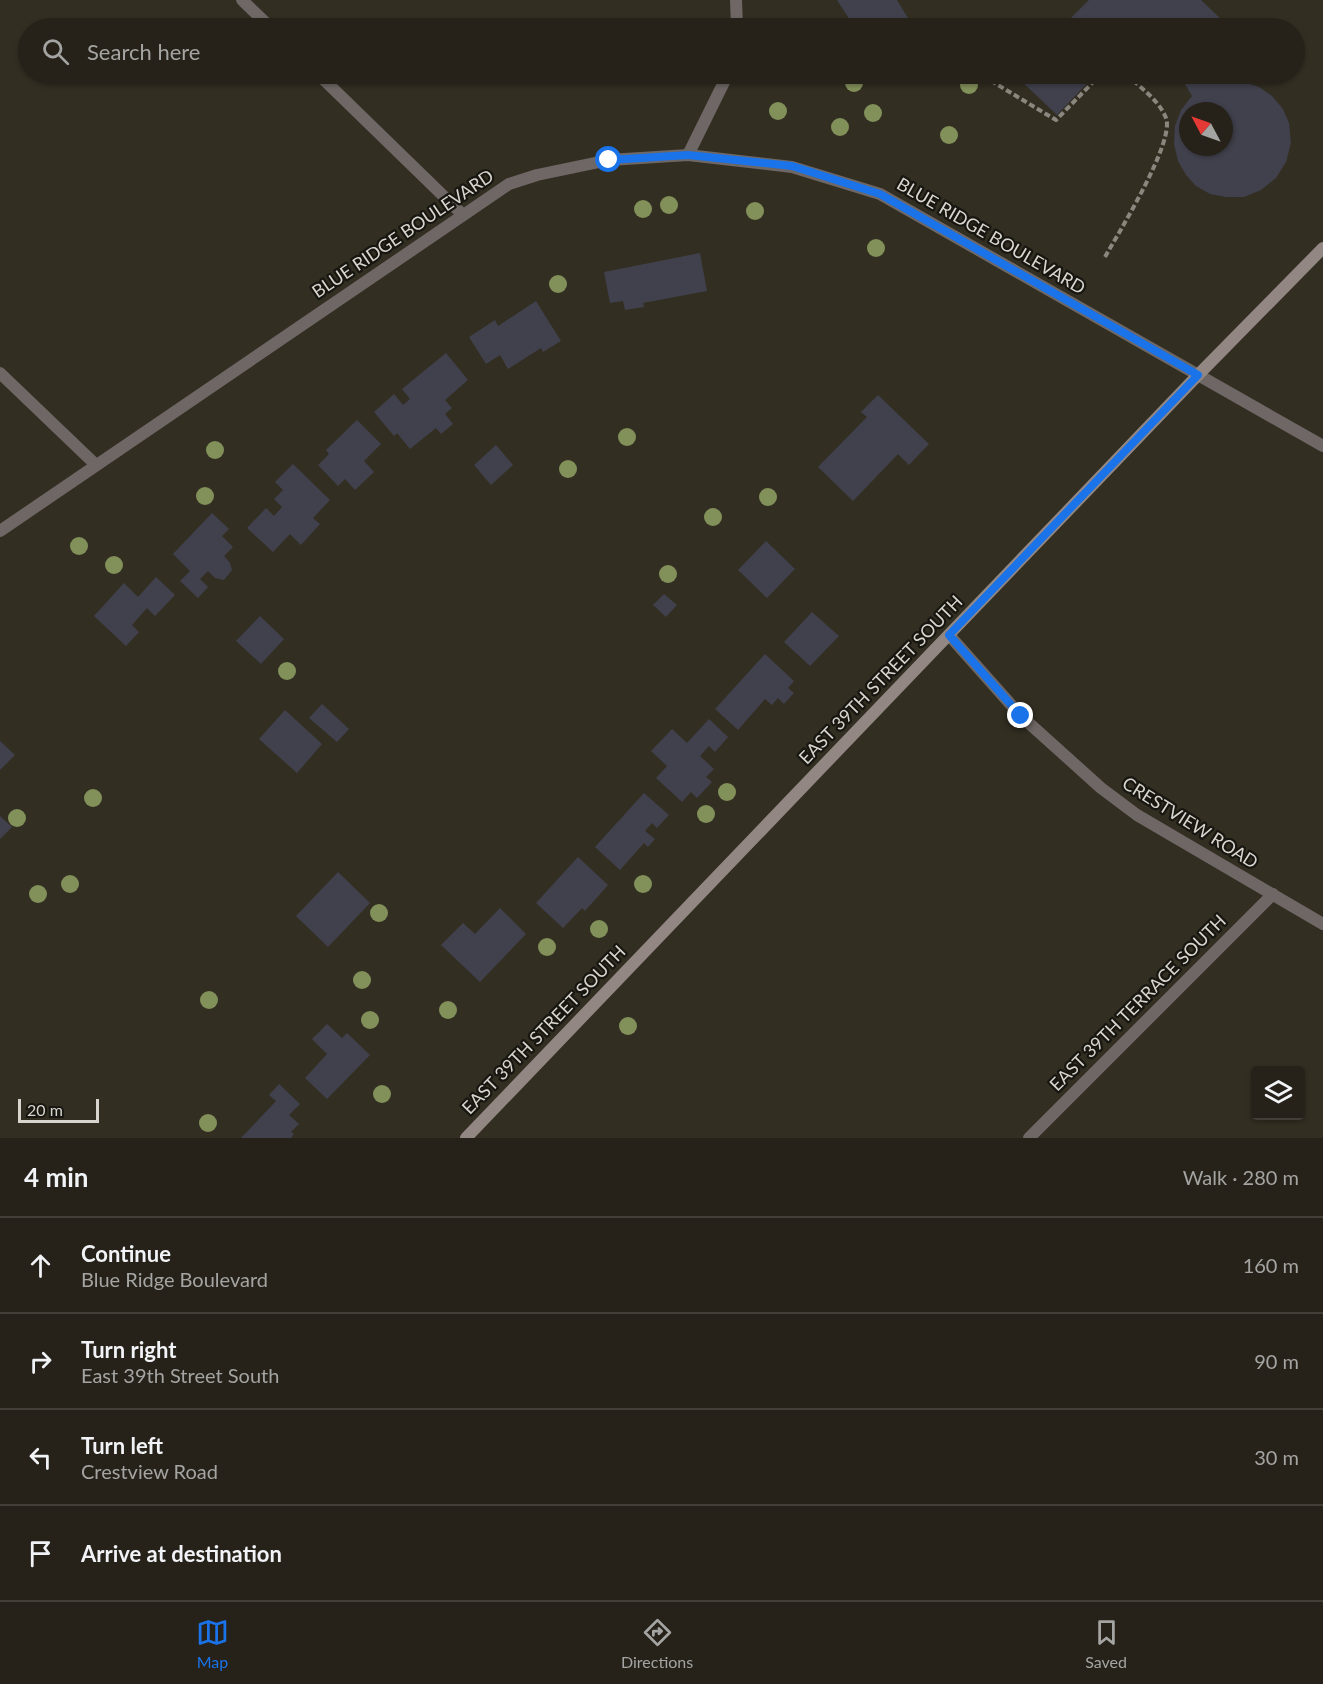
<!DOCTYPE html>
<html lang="en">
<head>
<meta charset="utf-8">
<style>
	body { margin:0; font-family:Lato,sans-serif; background:#322f27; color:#f1f3f6 }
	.controls { position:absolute; right:18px; bottom:18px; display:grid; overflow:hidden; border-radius:6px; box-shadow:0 2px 4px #0004 }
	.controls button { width:54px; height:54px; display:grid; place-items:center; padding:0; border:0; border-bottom:2px solid #423f39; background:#26221a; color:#f1f3f6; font:30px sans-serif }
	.compass { position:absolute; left:1179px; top:102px; width:54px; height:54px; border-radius:50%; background:#26221a; box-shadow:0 2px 4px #0004; rotate:311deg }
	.scale { position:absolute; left:18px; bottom:15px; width:81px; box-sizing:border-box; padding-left:6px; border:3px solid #d8d5ce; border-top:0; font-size:16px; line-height:21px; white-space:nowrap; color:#d8d5ce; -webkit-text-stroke:4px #181611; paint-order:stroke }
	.stop { position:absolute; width:18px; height:18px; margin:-14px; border:4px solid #1a73e8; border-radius:50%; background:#fff }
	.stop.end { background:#1a73e8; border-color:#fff; box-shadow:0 2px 6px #0008 }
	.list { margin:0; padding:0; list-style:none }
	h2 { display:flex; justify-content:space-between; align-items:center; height:78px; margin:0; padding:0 24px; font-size:26px }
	h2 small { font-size:20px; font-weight:400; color:#a4a4a2 }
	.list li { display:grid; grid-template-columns:39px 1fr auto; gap:18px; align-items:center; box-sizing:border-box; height:96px; padding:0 24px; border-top:2px solid #423f39 }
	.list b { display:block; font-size:22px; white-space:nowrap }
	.list p { margin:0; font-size:20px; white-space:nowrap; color:#a4a4a2 }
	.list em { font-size:20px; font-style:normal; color:#a4a4a2 }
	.icon { flex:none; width:33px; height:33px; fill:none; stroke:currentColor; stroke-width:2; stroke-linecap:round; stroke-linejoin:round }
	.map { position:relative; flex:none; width:1323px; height:1138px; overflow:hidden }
	.search { position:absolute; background:#26221a; box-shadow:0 2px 4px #0004; left:18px; right:18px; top:18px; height:66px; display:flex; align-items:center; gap:15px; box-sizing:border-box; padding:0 21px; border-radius:33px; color:#a4a4a2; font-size:22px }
	.sheet { height:462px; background:#26221a }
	nav { display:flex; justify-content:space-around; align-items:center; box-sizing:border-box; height:84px; border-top:2px solid #423f39; background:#26221a; font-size:16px; color:#a4a4a2 }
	nav a { display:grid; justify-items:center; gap:3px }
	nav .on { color:#1a73e8 }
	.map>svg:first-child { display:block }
	.building { fill:#41414d; fill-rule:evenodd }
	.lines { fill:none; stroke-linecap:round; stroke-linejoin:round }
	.path { stroke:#8b877e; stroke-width:4; stroke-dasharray:6 3; stroke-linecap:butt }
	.minor { stroke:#6e6765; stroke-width:12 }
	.tertiary { stroke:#6e6765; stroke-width:12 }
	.secondary { stroke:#928783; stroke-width:12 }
	.tree { fill:#82905a }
	.route { stroke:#1a73e8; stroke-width:8 }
	.labels { text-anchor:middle; stroke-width:4.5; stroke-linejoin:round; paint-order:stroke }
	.street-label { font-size:18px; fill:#d8d5ce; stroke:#181611 }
</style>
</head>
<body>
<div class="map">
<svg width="1323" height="1138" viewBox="0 0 1323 1138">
	<rect width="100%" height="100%" fill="#322e22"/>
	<g class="building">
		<path d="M837 0H897L914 28H855Z"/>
		<path d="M1089 0H1201L1225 23 1220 28H1061Z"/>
		<path d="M1018 74H1096L1057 115 1016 76Z"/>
		<path d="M1179 74H1252L1244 82 1259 87 1272 96 1283 109 1289 123 1291 143 1286 162 1276 178 1261 190 1244 197H1226L1210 194 1196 186 1186 175 1178 161 1174 144 1175 126 1181 110 1192 96ZM1188 111H1224V147H1188Z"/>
		<path d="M700 253 707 291 643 303 644 307 625 310 623 301 610 303 604 272Z"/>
		<path d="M536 301 561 341 543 352 541 348 508 369 500 355 486 364 469 337 495 320 498 326Z"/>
		<path d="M446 353 468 380 445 400 452 408 445 414 453 424 441 434 436 428 410 449 397 433 394 436 374 412 394 394 403 405 410 399 402 389Z"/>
		<path d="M878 395 929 444 909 465 898 454 853 501 818 467 867 417 861 412Z"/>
		<path d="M357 420 381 444 364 461 374 472 355 490 345 479 338 486 318 465 329 454 326 450Z"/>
		<path d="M496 445 513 465 491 485 474 465Z"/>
		<path d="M293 464 330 500 313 518 320 524 301 545 290 534 273 552 247 528 266 508 274 516 282 507 274 499 283 490 275 482Z"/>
		<path d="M212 513 229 529 222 536 233 547 224 556 230 563 232 570 224 580 215 578 208 571 200 579 208 587 198 598 180 581 190 571 173 554Z"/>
		<path d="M766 541 795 569 767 598 738 570Z"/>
		<path d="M156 577 175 595 155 616 147 608 132 625 139 632 126 646 94 616 124 583 138 597Z"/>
		<path d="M664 594 677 605 666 617 653 605Z"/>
		<path d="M812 612 839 636 810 666 784 642Z"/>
		<path d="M260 616 284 639 261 664 236 641Z"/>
		<path d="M765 654 794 681 788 688 794 693 784 704 778 698 772 705 765 699 738 730 715 709Z"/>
		<path d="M322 704 349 729 337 742 309 718Z"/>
		<path d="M285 710 322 744 297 773 259 739Z"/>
		<path d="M709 719 728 737 715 752 709 746 700 756 714 769 706 777 712 782 697 798 691 792 682 802 656 778 667 766 651 751 672 729 687 743Z"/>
		<path d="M0 741 15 755 0 770Z"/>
		<path d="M644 793 669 815 657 828 652 823 645 831 655 839 648 847 644 843 620 870 595 847Z"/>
		<path d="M0 816 12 827 0 839Z"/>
		<path d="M578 857 608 885 585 911 582 908 563 928 536 903Z"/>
		<path d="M338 872 370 903 328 947 296 916Z"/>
		<path d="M500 908 526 934 480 982 441 945 463 923 475 934Z"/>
		<path d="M327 1024 342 1038 347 1033 370 1055 327 1099 305 1078 327 1054 312 1039Z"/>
		<path d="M279 1084 300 1104 289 1115 299 1124 291 1132 294 1134 291 1138H241L276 1101 269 1095Z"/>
	</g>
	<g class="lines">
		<g class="path">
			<path d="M983 76 1056 120 1101 74"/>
			<path d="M1105 257C1119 232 1175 142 1166 118 1159 100 1139 86 1125 74"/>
		</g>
		<g class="minor">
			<path d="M242 0 271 28"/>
			<path d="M736 0 737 28"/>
			<path d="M318 74 463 215"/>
			<path d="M688 155 728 74"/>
			<path d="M0 373 96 465"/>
			<path d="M949 635 1021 716 1101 788 1137 815 1323 924"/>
			<path d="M1029 1138 1273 894"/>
		</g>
		<path class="tertiary" d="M0 531 509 184 537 175 609 160 688 155 792 167 880 194 1323 446"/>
		<path class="secondary" d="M466 1138 1198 375 1323 248"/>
	</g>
	<g class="tree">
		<circle cx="854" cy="83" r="9"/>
		<circle cx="969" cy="85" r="9"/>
		<circle cx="778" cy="111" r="9"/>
		<circle cx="873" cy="113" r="9"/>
		<circle cx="840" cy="127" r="9"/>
		<circle cx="949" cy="135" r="9"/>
		<circle cx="669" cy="205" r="9"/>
		<circle cx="643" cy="209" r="9"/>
		<circle cx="755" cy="211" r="9"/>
		<circle cx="876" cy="248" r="9"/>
		<circle cx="558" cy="284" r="9"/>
		<circle cx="627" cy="437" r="9"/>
		<circle cx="215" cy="450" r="9"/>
		<circle cx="568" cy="469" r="9"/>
		<circle cx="205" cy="496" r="9"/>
		<circle cx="768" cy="497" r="9"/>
		<circle cx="713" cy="517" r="9"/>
		<circle cx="79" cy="546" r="9"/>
		<circle cx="114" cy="565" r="9"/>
		<circle cx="668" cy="574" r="9"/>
		<circle cx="287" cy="671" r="9"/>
		<circle cx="727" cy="792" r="9"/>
		<circle cx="93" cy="798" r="9"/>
		<circle cx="706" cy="814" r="9"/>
		<circle cx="17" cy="818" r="9"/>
		<circle cx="70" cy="884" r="9"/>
		<circle cx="643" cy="884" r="9"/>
		<circle cx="38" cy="894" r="9"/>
		<circle cx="379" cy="913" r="9"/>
		<circle cx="599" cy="929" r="9"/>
		<circle cx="547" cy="947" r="9"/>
		<circle cx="362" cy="980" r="9"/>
		<circle cx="209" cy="1000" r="9"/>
		<circle cx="448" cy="1010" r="9"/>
		<circle cx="370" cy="1020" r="9"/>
		<circle cx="628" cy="1026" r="9"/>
		<circle cx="382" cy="1094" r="9"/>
		<circle cx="208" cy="1123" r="9"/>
	</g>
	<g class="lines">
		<path class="route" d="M609 160 688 155 792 166 880 194 1198 375 949 635 1021 716"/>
	</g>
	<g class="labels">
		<g class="street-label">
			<text transform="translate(403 234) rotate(-34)" y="6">BLUE RIDGE BOULEVARD</text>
			<text transform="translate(991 236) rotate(30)" y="6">BLUE RIDGE BOULEVARD</text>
			<text transform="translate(881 680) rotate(-46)" y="6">EAST 39TH STREET SOUTH</text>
			<text transform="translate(1190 823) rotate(32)" y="6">CRESTVIEW ROAD</text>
			<text transform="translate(1138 1003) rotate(-45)" y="6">EAST 39TH TERRACE SOUTH</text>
			<text transform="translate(544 1030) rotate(-46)" y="6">EAST 39TH STREET SOUTH</text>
		</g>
	</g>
</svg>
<div class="controls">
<button><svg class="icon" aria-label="layers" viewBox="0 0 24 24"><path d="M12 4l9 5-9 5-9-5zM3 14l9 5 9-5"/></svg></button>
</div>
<svg class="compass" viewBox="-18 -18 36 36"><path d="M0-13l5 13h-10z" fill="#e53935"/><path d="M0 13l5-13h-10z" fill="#a4a4a2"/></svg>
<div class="scale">20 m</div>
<div class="stop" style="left:609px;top:160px"></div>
<div class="stop end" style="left:1021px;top:716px"></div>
<div class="search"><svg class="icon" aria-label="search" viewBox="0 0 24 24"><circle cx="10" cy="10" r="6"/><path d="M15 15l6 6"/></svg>Search here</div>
</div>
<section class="sheet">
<h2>4 min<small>Walk · 280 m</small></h2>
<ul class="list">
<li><svg class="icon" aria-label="ahead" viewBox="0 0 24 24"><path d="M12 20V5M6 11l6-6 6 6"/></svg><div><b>Continue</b><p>Blue Ridge Boulevard</p></div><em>160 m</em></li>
<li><svg class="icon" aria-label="right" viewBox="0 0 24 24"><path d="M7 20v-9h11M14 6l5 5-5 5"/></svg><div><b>Turn right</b><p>East 39th Street South</p></div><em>90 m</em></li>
<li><svg class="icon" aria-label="left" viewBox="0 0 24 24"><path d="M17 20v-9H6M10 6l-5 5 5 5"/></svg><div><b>Turn left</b><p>Crestview Road</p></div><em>30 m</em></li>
<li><svg class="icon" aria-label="arrive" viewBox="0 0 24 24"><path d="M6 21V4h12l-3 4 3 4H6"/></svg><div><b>Arrive at destination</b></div></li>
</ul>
</section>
<nav>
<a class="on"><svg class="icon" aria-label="map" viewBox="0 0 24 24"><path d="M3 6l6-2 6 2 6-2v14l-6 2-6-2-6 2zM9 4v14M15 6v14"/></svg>Map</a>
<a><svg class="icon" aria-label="directions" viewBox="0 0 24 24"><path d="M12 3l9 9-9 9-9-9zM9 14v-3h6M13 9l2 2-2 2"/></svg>Directions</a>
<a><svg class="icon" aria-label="saved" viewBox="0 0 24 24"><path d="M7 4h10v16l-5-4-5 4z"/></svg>Saved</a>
</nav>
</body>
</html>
